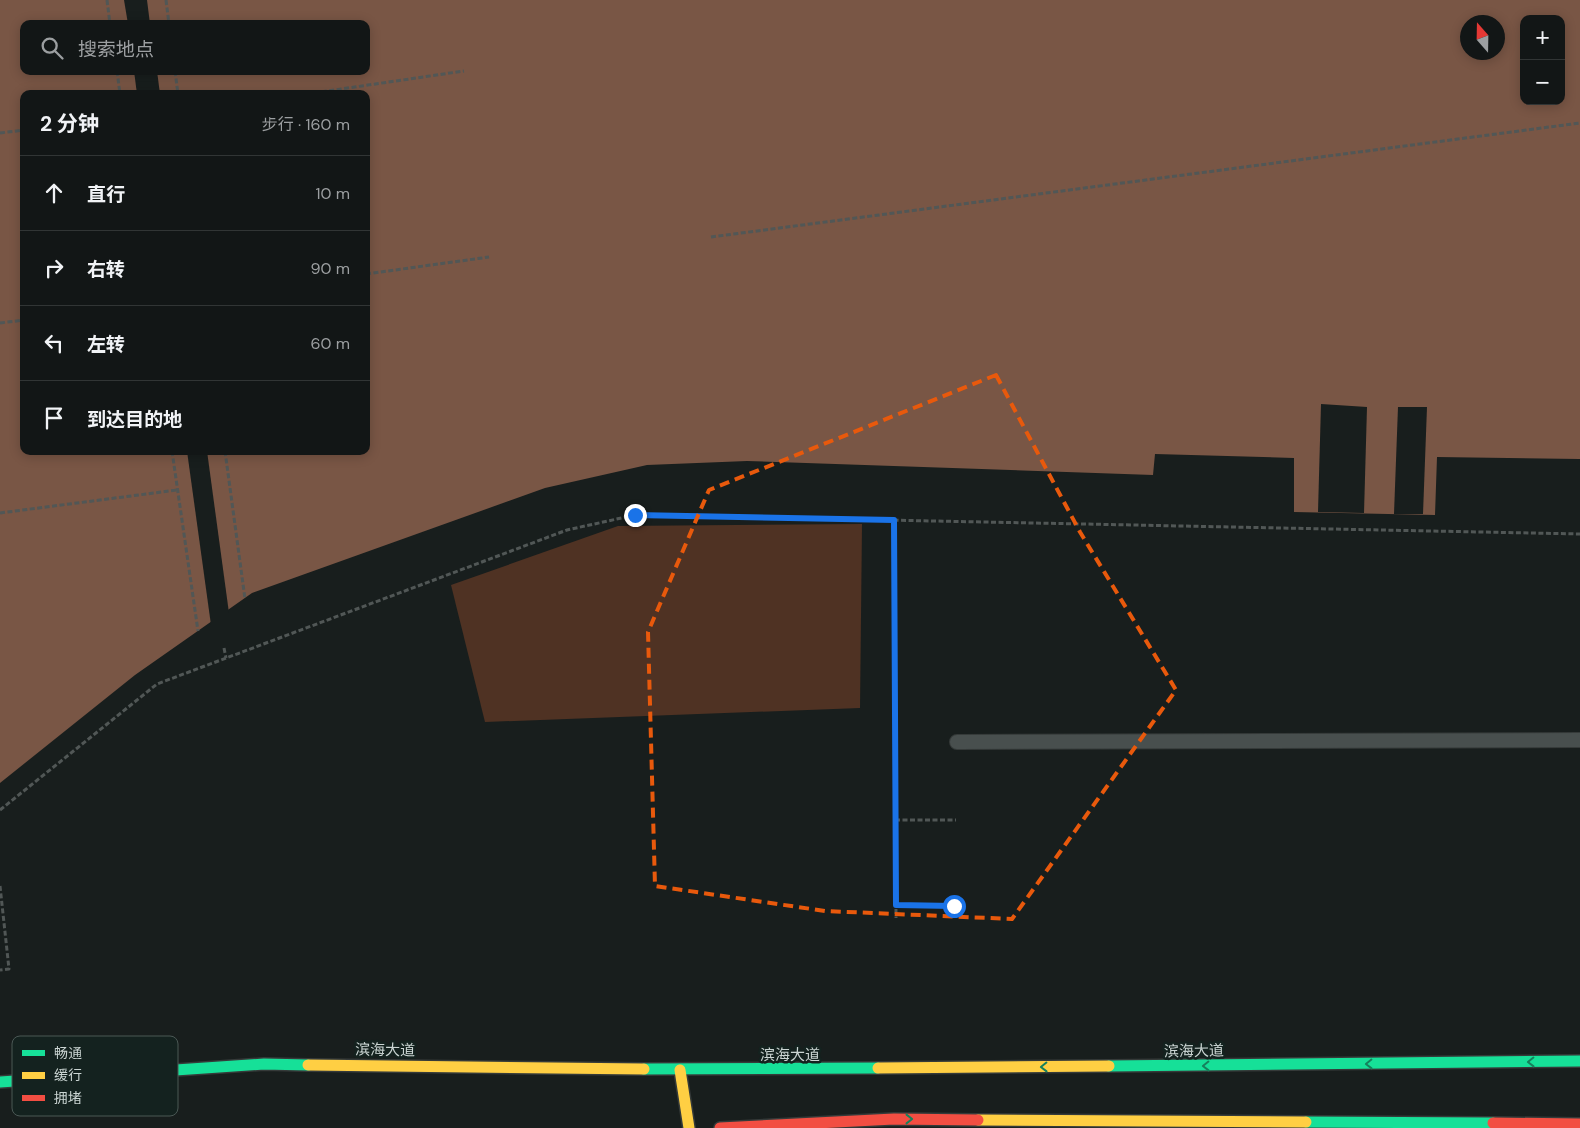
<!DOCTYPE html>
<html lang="zh">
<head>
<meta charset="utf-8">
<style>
	body { margin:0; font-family:"DM Sans","Noto Sans SC",sans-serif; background:#1b1f1f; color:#f1f3f6 }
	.controls { position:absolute; right:15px; top:15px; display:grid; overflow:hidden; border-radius:10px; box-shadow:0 2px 12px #0003 }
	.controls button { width:45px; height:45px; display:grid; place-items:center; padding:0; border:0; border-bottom:1px solid #313535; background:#121616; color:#f1f3f6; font:25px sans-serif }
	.compass { position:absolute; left:1460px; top:15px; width:45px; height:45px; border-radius:50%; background:#121616; box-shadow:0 2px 12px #0003; rotate:340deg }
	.stop { position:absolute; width:15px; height:15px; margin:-11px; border:4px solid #1a73e8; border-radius:50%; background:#fff }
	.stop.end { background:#1a73e8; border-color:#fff; box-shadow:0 1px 5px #0008 }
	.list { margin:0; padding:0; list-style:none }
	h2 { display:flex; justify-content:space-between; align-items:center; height:65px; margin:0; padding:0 20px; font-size:21px }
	h2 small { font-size:16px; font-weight:400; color:#9c9fa1 }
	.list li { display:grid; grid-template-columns:32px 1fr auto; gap:15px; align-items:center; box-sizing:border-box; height:75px; padding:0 20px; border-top:1px solid #313535 }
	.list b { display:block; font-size:19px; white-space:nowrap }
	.list em { font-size:16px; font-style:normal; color:#9c9fa1 }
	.icon { flex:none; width:28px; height:28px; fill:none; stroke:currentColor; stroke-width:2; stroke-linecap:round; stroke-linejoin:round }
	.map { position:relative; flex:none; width:1580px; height:1128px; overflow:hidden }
	.search { position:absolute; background:#121616; box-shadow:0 2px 12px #0003; left:20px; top:20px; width:350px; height:55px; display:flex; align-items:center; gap:12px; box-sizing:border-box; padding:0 18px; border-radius:10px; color:#9c9fa1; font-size:19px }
	.panel { position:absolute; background:#121616; box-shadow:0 2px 12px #0003; left:20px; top:90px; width:350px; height:365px; border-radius:10px }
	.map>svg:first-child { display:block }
	.green { fill:#4f3223 }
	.water { fill:#795645; fill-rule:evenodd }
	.pier { fill:#181e1d }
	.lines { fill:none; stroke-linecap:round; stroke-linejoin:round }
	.lane-casing { stroke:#353a39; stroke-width:16 }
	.fast-casing { stroke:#353a39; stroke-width:14 }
	.slow-casing { stroke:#353a39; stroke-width:14 }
	.jam-casing { stroke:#353a39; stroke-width:14 }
	.path { stroke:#515756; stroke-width:3; stroke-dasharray:5 2.5; stroke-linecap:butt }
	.lane { stroke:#484f4e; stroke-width:14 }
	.fast { stroke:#16e098; stroke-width:11 }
	.slow { stroke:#ffcf43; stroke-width:11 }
	.jam { stroke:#f24e42; stroke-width:11 }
	.oneway { stroke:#15815c }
	.route { stroke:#1a73e8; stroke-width:6 }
	.marked { fill:none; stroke:#e8590c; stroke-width:4; stroke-dasharray:10 6; stroke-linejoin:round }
	.labels { text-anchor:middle; stroke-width:5; stroke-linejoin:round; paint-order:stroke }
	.street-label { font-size:15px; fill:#cbd5d3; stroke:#14221f }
	.key { fill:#14221f; stroke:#4b5855; stroke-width:1 }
	.key-label { font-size:14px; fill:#cbd5d3 }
</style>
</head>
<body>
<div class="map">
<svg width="1580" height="1128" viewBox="0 0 1580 1128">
	<rect width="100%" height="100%" fill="#181e1d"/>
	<path class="green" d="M862 524 860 708 485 722 451 585 618 526Z"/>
	<path class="water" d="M0 0H1580V459L1437 457 1435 515 1294 512V458L1155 454 1153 475 747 461 647 465 545 488 252 593 135 675 0 783ZM1524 19H1561V101H1524ZM1468 22H1498V52H1468ZM24 24H366V71H24ZM24 94H366V451H24Z"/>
	<g class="pier">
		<path d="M124 0H147L150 24H128Z"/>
		<path d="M134 71H157L160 94H137Z"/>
		<path d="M1321 404 1367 407 1364 513 1318 512Z"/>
		<path d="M1398 407H1427L1423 514H1394Z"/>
		<path d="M187 451H207L229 613 211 625Z"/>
	</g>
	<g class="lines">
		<defs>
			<path id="lane" d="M957 742 1580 740"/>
			<g id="fast">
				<path d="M1109 1066 1580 1061"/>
				<path d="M644 1069 878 1068"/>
				<path d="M0 1082 264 1064 308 1065"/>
				<path d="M1306 1122 1493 1123"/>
			</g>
			<g id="slow">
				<path d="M308 1065 644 1069"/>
				<path d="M878 1068 1109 1066"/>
				<path d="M680 1070 689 1128"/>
				<path d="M978 1120 1306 1122"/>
			</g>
			<g id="jam">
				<path d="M1493 1123 1580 1124"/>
				<path d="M720 1128 894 1119 978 1120"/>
			</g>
		</defs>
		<use href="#lane" class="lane-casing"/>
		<use href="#fast" class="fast-casing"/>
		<use href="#slow" class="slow-casing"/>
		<use href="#jam" class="jam-casing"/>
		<g class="path">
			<path d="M107 0 110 24"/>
			<path d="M166 0 169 24"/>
			<path d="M117 71 120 94"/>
			<path d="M175 71 178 94"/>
			<path d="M307 94 464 71"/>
			<path d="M0 133 24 130"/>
			<path d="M711 237 1580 123"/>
			<path d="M366 274 489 257"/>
			<path d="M0 323 24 320"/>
			<path d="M172 451 198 631"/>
			<path d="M225 451 245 599"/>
			<path d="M0 513 177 490"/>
			<path d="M894 519 896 918"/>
			<path d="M224 648 226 658"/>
			<path d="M0 810 157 684 567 530 635 515 1580 534"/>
			<path d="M895 820H956"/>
			<path d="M0 886 9 969 0 970"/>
			<path d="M896 905 954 906"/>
		</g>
		<use href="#lane" class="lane"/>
		<use href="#fast" class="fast"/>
		<use href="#slow" class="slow"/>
		<use href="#jam" class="jam"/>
	</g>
	<defs><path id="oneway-chevron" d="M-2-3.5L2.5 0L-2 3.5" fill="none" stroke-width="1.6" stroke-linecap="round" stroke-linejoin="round" transform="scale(1.25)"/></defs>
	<g class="oneway">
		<use href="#oneway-chevron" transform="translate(1531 1062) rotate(179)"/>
		<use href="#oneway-chevron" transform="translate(1369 1064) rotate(179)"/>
		<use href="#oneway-chevron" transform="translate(1206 1066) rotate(179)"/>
		<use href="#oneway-chevron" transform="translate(1044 1067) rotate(179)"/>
		<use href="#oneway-chevron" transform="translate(909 1119)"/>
	</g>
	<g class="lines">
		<path class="route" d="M635 515 894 520 896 905 954 906"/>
	</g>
	<path class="marked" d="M996 375 1080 532 1176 690 1012 919 825 911 655 886 648 632 709 490Z"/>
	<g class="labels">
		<g class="street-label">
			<text transform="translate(385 1050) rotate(1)" y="5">滨海大道</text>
			<text transform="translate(1194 1051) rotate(-1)" y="5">滨海大道</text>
			<text x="790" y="1060">滨海大道</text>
		</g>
	</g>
	<rect x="12" y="1036" width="166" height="80" rx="8" class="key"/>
	<rect x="22" y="1050" width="23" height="6" fill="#16e098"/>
	<rect x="22" y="1072" width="23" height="7" fill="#ffcf43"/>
	<rect x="22" y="1095" width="23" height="6" fill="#f24e42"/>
	<g class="key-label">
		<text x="54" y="1058">畅通</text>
		<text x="54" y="1080">缓行</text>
		<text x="54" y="1103">拥堵</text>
	</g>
</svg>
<div class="controls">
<button>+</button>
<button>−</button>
</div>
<svg class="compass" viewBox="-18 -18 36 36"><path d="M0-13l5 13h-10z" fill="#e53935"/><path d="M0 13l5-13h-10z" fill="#9c9fa1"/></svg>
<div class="stop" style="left:954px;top:906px"></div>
<div class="stop end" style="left:635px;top:515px"></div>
<div class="search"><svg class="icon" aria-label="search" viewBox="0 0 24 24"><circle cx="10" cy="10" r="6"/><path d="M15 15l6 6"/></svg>搜索地点</div>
<section class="panel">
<h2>2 分钟<small>步行 · 160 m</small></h2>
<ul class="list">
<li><svg class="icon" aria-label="ahead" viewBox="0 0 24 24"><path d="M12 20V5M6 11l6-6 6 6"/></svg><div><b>直行</b></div><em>10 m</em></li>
<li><svg class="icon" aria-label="right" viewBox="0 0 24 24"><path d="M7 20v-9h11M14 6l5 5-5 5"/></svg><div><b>右转</b></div><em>90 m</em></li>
<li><svg class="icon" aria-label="left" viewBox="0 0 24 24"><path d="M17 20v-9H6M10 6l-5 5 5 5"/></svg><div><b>左转</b></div><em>60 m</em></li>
<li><svg class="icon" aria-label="arrive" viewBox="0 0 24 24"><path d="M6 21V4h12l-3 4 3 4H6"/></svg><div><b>到达目的地</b></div></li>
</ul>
</section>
</div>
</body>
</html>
